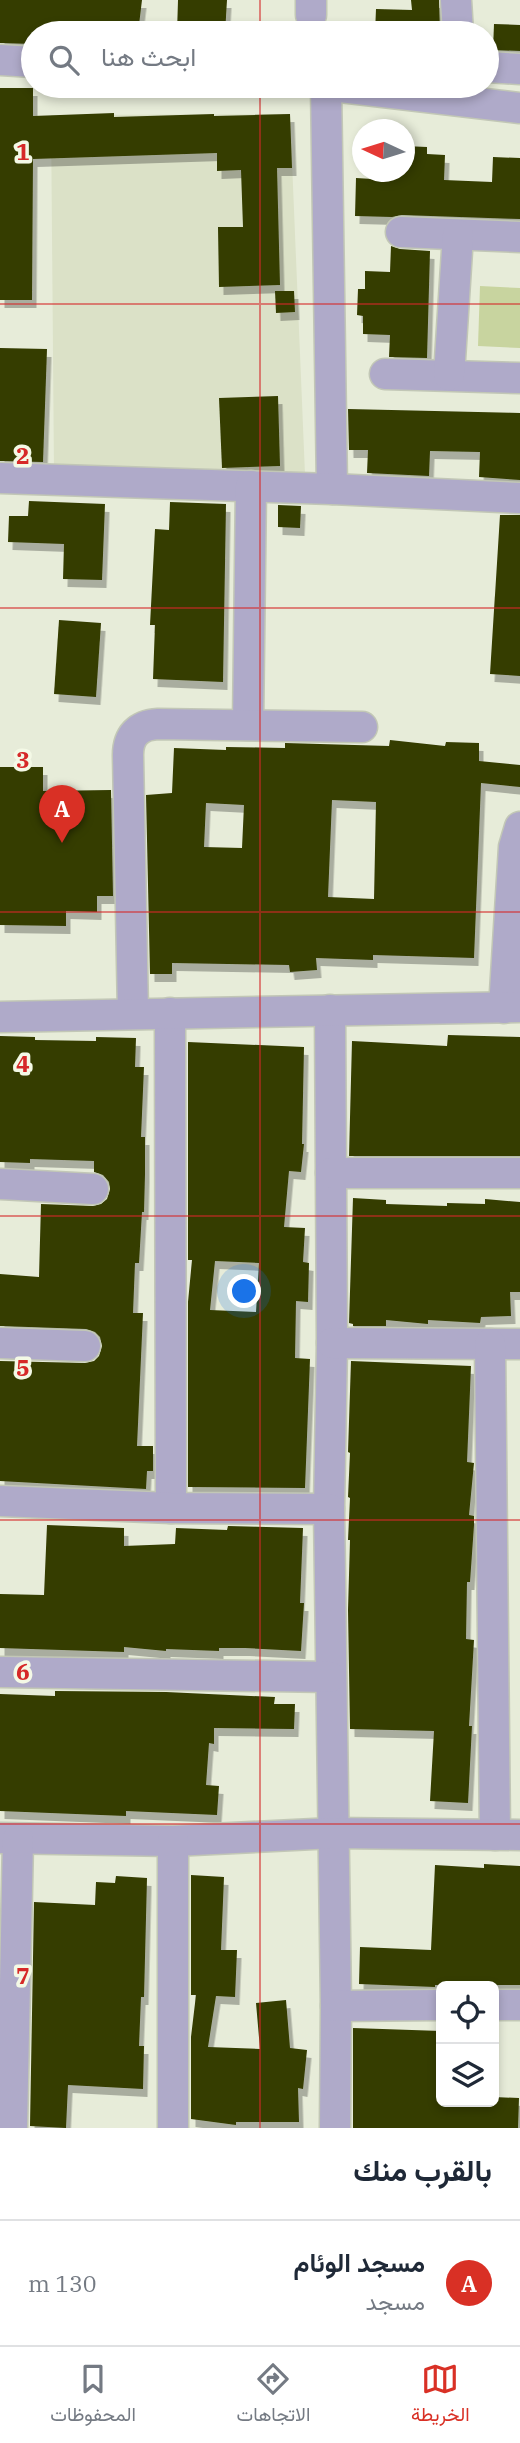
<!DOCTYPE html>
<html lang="ar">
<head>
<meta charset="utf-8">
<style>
	body { margin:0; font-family:"IBM Plex Serif",Vazirmatn,serif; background:#f6f6f7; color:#1f2937; direction:rtl }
	.controls { position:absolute; right:21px; bottom:21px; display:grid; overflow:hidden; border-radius:10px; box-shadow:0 4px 10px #0003 }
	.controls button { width:63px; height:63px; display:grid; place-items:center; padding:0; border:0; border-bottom:2px solid #e0e1e3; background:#fff; color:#1f2937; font:35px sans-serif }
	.compass { position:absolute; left:352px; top:119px; width:63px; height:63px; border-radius:50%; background:#fff; box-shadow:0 4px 10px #0003; rotate:274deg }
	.you { position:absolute; left:245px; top:1292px; width:24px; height:24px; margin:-18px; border:5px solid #fff; border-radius:50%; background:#1a73e8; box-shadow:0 0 0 10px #1a73e833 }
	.badge { display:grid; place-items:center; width:46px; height:46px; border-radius:50%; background:#d93025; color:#fff; font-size:23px; font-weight:700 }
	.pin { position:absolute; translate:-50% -58px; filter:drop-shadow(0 2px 4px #0008) }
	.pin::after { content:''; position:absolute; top:37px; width:24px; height:21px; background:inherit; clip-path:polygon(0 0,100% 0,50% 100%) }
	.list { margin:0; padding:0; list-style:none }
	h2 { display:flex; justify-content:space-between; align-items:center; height:91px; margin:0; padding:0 28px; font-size:30px }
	h2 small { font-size:23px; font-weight:400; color:#747a83 }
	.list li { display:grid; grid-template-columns:46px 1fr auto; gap:21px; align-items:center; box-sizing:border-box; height:126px; padding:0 28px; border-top:2px solid #e0e1e3 }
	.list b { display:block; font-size:26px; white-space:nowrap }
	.list p { margin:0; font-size:23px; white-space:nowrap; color:#747a83 }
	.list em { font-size:23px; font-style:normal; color:#747a83 }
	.icon { flex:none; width:38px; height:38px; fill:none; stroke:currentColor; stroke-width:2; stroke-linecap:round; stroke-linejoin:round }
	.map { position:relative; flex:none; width:520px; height:2128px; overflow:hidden; direction:ltr }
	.search { position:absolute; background:#fff; box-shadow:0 4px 10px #0003; left:21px; right:21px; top:21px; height:77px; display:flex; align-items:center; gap:18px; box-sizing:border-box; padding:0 24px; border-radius:38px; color:#747a83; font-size:26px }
	.sheet { height:217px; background:#fff }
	nav { display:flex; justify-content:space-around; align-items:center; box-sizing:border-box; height:98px; border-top:2px solid #e0e1e3; background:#fff; font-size:19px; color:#747a83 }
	nav a { display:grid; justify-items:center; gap:4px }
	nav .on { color:#d93025 }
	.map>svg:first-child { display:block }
	.built { fill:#dbe1c7 }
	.green { fill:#c8d49f }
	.building { fill:#343c00; fill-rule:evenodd; filter:url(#shadow) }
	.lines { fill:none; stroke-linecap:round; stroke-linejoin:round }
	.street-casing { stroke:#c2c7b6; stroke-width:33 }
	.street { stroke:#afaac9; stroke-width:30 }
	.grid { fill:none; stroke:#d62828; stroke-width:2; stroke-opacity:0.55 }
	.grid-label { font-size:23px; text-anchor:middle; font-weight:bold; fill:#d62828; stroke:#f4f9e6; stroke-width:7; stroke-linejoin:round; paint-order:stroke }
</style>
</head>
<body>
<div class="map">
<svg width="520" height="2128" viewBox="0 0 520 2128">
	<defs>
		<filter id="shadow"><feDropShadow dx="4.5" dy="8" stdDeviation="0" flood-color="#0004"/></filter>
	</defs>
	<rect width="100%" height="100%" fill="#e7ecd9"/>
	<path class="built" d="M290 114 305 474 54 473 51 115Z"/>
	<path class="green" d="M480 286 520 288V348L478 346Z"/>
	<g class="building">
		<path d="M0 0H142L138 33 107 30V33H33V44L0 43Z"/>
		<path d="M178 0H227L225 33H177Z"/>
		<path d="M411 0H439L440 33H375L376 9 412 10Z"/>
		<path d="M494 24 520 25V51L493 50Z"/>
		<path d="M0 88H33V116L114 113V117L214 114V116L290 114 292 168H277L280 285 219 287 218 227H243L241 170 217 171V153L33 159 32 300H0Z"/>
		<path d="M404 146 427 147V154L445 155 444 180 492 182 493 157 520 158V219L402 215 392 217 355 216 356 178 389 180V172H404Z"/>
		<path d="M391 246 400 249 430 251 427 358 389 357 390 335 363 334V316L357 315 358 289H365V271L390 272Z"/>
		<path d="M275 291H294L295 312 276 313Z"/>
		<path d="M0 348 47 349 43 462 0 461Z"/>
		<path d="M278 396 280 466 222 468 219 398Z"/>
		<path d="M348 409 520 413V480L479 477 480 452 430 451 429 476 367 473 368 450H349Z"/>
		<path d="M29 501 105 504 102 580 63 579 64 544 8 542 9 516H28Z"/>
		<path d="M170 502 226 504 223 682 153 679 155 625H150L155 529 169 530Z"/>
		<path d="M278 505 301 506 300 528 278 527Z"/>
		<path d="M500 515H520V676L490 674Z"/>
		<path d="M59 620 101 623 96 697 54 694Z"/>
		<path d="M390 740 445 746 446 742 479 743V761L520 765V787L481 783 474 958 373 955V960L316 958 317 970 290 972 289 965 172 963V974H150L146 795 172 793 174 748 226 750V747L285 748V743L389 746ZM332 800 376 802 374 899 328 897ZM206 803 244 805 242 848 204 847Z"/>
		<path d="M0 767H43V791L111 790 113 896H97V912L66 911V926L0 925Z"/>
		<path d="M448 1035 520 1037V1156H349L352 1041 447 1046Z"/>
		<path d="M0 1036 35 1037V1040L96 1041V1037L136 1038 135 1067H144L141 1137H145V1174L144 1212H142L139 1263H135L133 1313H143L137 1446H153V1471H147L146 1489 0 1481V1361L85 1363 94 1361 99 1356 102 1346 100 1337 95 1332 86 1329 0 1326V1274L39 1277 41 1204 93 1206 101 1204 107 1199 110 1189 109 1182 103 1175 94 1172V1161L30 1159V1163L0 1162Z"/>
		<path d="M188 1042 304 1047 302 1144H304L301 1172 289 1171 284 1227 305 1228 303 1262 309 1263 308 1302 296 1301 295 1358 310 1359 305 1488 188 1487V1302L192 1260H188ZM215 1261 259 1263 256 1312 210 1310Z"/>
		<path d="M353 1198 386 1200V1204L447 1206V1203L485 1204V1199L520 1202V1292H510L511 1316 481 1317 480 1323 428 1320V1324L386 1320V1326H353V1324L349 1323Z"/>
		<path d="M351 1361 471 1366 467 1462 474 1463 469 1515 474 1516V1525L470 1582H467L466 1639 474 1640 469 1726H472L468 1803 430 1801 434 1731 350 1729 348 1610 350 1540H348L350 1498 348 1497 350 1453 348 1452Z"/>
		<path d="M47 1525 124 1528V1546L175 1544 176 1528 227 1530 228 1526 303 1528 300 1603H304L301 1651 245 1648H219V1651L166 1649V1651L124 1647V1652L0 1648V1594L44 1595Z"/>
		<path d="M55 1691 166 1692 275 1697 274 1704H295L294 1729 214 1728V1744L209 1743 206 1785 219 1786 217 1815 126 1811V1816L0 1811V1694L55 1696Z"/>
		<path d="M484 1864 520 1866V1985H435V1987L359 1984 360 1947 431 1950 435 1865 484 1868Z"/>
		<path d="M191 1875 224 1877 221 1950H237L235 1997 216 1996 208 2047 260 2049 256 2003 286 2000 290 2048 307 2050 303 2089 298 2088 299 2122H236V2125L191 2119V2037L196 1995H191Z"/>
		<path d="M116 1876 147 1878 144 1997H141L139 2046H144L143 2089 68 2085 66 2128 30 2126 34 1902 95 1905 96 1882 115 1883Z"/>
		<path d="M353 2028 441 2031V2102H494V2097L519 2098 518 2128H353Z"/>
	</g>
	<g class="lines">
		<defs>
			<g id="street">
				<path d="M456 0 458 33"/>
				<path d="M311 15V0"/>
				<path d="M0 60 33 62"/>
				<path d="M487 67 520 69"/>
				<path d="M326 86 332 489"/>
				<path d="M332 86 520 108"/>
				<path d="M401 232 520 237"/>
				<path d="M385 374 520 378"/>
				<path d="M449 375 458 235"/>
				<path d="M0 478 332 489 520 498"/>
				<path d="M248 725 251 486"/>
				<path d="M504 1008 514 847 520 827"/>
				<path d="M330 1010 332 1343 329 1509 336 2006 335 2128"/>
				<path d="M133 1013 128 755C128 736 138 725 158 724L362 727"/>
				<path d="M170 1013 171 1508"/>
				<path d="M0 1017 520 1007"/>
				<path d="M331 1173H520"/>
				<path d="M0 1184 93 1189"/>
				<path d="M0 1343 85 1346"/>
				<path d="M332 1343 520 1344"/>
				<path d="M490 1344 495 1835"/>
				<path d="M0 1501 171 1508 329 1509"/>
				<path d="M0 1672 330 1677"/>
				<path d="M0 1838 173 1841 334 1833 520 1835"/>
				<path d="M173 1841V2128"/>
				<path d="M494 2005H520"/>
				<path d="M336 2006 441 2005"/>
				<path d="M12 2128 18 1839"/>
			</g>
		</defs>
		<use href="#street" class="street-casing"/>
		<use href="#street" class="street"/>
	</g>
	<path class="grid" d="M260 0V33M260 86V2128M0 304H520M0 608H520M0 912H520M0 1216H520M0 1520H520M0 1824H520"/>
	<g class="grid-label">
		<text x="23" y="160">1</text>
		<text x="23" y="464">2</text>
		<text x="23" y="768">3</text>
		<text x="23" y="1072">4</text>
		<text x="23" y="1376">5</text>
		<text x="23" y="1680">6</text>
		<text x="23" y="1984">7</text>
	</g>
</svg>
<div class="controls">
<button><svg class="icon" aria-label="locate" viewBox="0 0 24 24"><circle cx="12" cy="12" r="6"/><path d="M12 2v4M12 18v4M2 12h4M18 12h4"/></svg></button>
<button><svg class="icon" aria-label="layers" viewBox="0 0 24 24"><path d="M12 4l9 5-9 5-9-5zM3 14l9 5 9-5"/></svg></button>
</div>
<svg class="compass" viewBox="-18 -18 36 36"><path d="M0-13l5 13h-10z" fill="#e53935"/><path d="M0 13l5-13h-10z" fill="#747a83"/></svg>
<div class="you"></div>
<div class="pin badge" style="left:62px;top:843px">A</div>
<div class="search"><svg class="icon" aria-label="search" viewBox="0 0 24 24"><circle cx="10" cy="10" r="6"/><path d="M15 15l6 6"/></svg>ابحث هنا</div>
</div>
<section class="sheet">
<h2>بالقرب منك<small></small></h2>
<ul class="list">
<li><span class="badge">A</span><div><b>مسجد الوئام</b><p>مسجد</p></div><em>130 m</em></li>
</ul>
</section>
<nav>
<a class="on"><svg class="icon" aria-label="map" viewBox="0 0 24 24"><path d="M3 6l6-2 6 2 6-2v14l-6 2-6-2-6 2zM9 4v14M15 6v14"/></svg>الخريطة</a>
<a><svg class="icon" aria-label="directions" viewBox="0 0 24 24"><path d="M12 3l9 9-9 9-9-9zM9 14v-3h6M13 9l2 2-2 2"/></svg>الاتجاهات</a>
<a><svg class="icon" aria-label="saved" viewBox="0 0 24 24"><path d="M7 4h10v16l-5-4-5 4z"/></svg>المحفوظات</a>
</nav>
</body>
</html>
